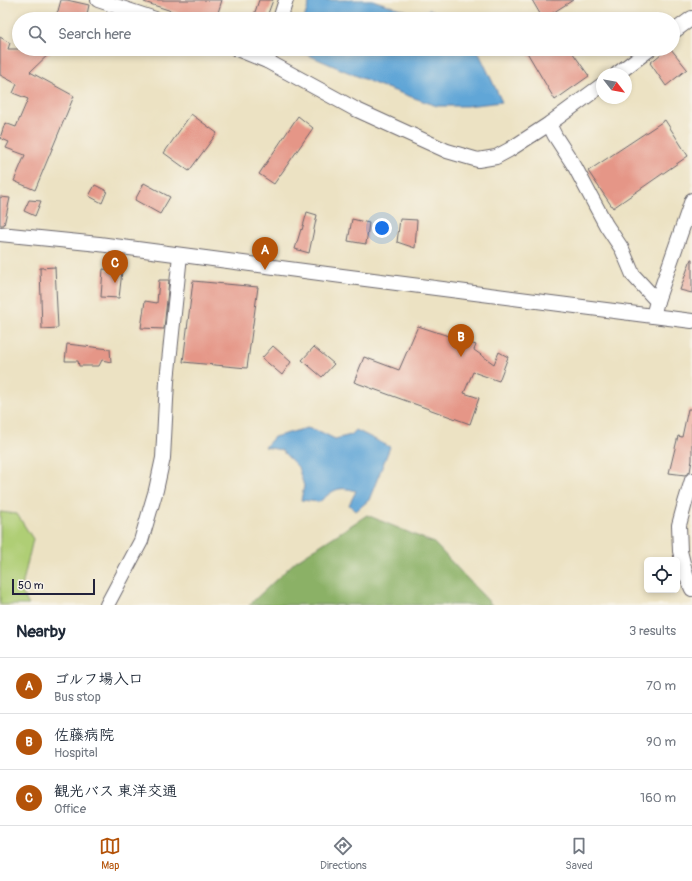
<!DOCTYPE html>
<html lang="en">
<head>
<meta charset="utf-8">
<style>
	body { margin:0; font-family:Pangolin,"Klee One",sans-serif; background:#f6f6f7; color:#1f2937 }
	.controls { position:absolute; right:12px; bottom:12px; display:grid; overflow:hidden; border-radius:6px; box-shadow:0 2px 6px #0003 }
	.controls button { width:36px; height:36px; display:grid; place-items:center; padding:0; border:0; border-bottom:1px solid #e0e1e3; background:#fff; color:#1f2937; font:20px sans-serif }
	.compass { position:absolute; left:596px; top:68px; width:36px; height:36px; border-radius:50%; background:#fff; box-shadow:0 2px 6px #0003; rotate:121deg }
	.scale { position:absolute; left:12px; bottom:10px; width:83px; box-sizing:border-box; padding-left:4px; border:2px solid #22223b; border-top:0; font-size:11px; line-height:14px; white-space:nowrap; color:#22223b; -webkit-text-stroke:3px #f7f3e8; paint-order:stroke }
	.you { position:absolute; left:382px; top:228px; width:14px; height:14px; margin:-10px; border:3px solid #fff; border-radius:50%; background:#1a73e8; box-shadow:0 0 0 6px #1a73e833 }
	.badge { display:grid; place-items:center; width:26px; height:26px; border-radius:50%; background:#b45309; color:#fff; font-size:13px; font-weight:700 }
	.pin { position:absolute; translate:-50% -33px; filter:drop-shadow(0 1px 2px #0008) }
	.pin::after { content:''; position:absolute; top:21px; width:14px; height:12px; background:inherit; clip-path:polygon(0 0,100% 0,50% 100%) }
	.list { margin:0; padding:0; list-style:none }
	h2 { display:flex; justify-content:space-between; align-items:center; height:52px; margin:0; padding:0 16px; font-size:17px }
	h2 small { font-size:13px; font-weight:400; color:#747a83 }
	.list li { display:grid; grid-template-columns:26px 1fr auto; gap:12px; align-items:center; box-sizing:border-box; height:56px; padding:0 16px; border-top:1px solid #e0e1e3 }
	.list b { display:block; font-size:15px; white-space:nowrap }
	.list p { margin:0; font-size:13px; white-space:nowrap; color:#747a83 }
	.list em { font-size:13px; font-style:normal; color:#747a83 }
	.icon { flex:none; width:22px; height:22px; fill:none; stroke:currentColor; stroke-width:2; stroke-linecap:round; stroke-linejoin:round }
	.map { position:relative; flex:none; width:692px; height:605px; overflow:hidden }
	.search { position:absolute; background:#fff; box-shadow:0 2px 6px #0003; left:12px; right:12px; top:12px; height:44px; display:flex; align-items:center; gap:10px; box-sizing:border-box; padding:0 14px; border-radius:22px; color:#747a83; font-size:15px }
	.sheet { height:220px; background:#fff }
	nav { display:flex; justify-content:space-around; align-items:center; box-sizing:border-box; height:56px; border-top:1px solid #e0e1e3; background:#fff; font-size:11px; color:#747a83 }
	nav a { display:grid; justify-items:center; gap:2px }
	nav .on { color:#b45309 }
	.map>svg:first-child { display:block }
	.green { fill:#afce75; stroke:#687858 }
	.forest { fill:#8bb166; stroke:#566a50 }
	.water { fill:#61a6d7; stroke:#426489 }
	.building { fill:#e59687 }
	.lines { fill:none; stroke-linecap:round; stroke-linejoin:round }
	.minor-casing { stroke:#69656b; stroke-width:16 }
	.minor { stroke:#fff; stroke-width:14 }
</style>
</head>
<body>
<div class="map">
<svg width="692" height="605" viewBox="0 0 692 605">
	<rect width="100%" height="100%" fill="#f7f3e8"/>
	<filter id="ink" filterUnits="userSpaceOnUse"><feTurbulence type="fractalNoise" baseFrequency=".025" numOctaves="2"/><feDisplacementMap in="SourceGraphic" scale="8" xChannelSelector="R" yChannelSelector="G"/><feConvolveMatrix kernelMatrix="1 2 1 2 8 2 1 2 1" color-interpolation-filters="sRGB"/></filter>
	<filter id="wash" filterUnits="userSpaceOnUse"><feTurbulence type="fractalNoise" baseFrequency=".012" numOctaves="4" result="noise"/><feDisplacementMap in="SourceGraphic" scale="16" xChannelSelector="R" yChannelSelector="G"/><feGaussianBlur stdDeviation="0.9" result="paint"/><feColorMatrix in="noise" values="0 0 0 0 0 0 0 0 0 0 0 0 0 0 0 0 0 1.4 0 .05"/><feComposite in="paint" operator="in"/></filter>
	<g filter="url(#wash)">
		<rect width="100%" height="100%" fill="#ece2c3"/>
		<path class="green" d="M0 512 17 514 33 539 21 591 29 605H0Z"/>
		<path class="forest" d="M367 515 434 543 492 605H249L296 561Z"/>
		<g class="water">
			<path d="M310 0H372L423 16 429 9 452 19H304Z"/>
			<path d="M294 49H477L502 102 466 106H437L378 85Z"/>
			<path d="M307 428 321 432 335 439 351 435 356 430 390 447 369 500 356 511 349 505 356 491C337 485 333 491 319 502L301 500 304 486 298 467 281 450 265 447 274 437Z"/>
		</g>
		<g id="blocks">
			<g class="building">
				<path d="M61 0H67L89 5 86 19H51L58 11Z"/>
				<path d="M144 0H222L216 19H196L144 2Z"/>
				<path d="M259 0H273L266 19 254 15Z"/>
				<path d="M532 0H573L543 19Z"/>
				<path d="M0 37 10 43 8 49H54L30 72 74 96 35 190 14 181 25 155 6 148 9 142 0 138 5 123 16 127 28 99 13 93 17 84 0 75Z"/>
				<path d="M525 49H570L589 76 555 100Z"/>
				<path d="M667 49H671L687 69 666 86 650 63Z"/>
				<path d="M191 114 217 133 189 171 164 153Z"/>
				<path d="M298 116 313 128 274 184 259 174Z"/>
				<path d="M665 120 688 156 613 208 588 171Z"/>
				<path d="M144 183 170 197 160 214 135 200Z"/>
				<path d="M95 185 107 191 102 203 89 196Z"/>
				<path d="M0 197 10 198 4 225H0Z"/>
				<path d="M29 200 41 201 35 216 24 211Z"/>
				<path d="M307 212 317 215 309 253 295 249 301 229 302 230Z"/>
				<path d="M352 219 369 223 366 244 348 241Z"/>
				<path d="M400 219 417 220 415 248 397 242Z"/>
				<path d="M691 259H692V293L680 290Z"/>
				<path d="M55 267 58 328 42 329 40 268Z"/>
				<path d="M103 269 122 271 119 298 101 297Z"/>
				<path d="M159 280H169L164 329 141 328 145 301 157 303Z"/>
				<path d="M193 281 258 287 247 368 183 362Z"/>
				<path d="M418 326 476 345 474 350 494 364 499 352 508 357 499 381 473 372 464 393 479 398 470 424 354 382 364 357 399 370Z"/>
				<path d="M67 344 110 349 111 362 102 360 99 366H79L78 361H65Z"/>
				<path d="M273 346 291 362 282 375 262 358Z"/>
				<path d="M314 347 334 364 322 377 302 360Z"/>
				<path d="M688 409H692V460L690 472 685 475 669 473 678 436 682 437Z"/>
			</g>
		</g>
	</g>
	<g filter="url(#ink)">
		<use href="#blocks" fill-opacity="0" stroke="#69656b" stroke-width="1"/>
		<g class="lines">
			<defs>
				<g id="minor">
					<path d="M98 0 155 19"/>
					<path d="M280 19 286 0"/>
					<path d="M673 32 692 18"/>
					<path d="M237 49 267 61 355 109 447 151 478 160 496 157 509 150 549 124 602 85"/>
					<path d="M267 61 271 49"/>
					<path d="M617 74 650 49"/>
					<path d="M549 124 555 136 575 167 606 225 622 249 633 275 657 301 653 316"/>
					<path d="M0 234 99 244 342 276 692 321"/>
					<path d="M657 301 692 200"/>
					<path d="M692 480 685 503 679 525 680 551 686 575 692 589"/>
					<path d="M107 605 141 541 156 490 163 458 167 381 180 255"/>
				</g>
			</defs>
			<use href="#minor" class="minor-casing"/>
			<use href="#minor" class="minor"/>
		</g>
	</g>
</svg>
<div class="controls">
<button><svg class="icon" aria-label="locate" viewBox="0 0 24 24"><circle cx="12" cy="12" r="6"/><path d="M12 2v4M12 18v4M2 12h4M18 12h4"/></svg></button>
</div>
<svg class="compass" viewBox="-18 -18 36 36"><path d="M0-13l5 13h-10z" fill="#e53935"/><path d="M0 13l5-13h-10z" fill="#747a83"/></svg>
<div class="scale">50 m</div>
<div class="you"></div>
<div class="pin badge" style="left:265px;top:270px">A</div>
<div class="pin badge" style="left:461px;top:357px">B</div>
<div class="pin badge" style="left:115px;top:283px">C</div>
<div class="search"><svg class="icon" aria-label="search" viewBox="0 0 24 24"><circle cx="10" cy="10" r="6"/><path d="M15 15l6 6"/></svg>Search here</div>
</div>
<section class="sheet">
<h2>Nearby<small>3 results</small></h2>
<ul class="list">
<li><span class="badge">A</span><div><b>ゴルフ場入口</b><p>Bus stop</p></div><em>70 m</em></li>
<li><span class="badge">B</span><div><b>佐藤病院</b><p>Hospital</p></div><em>90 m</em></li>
<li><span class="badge">C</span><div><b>観光バス 東洋交通</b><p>Office</p></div><em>160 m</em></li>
</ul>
</section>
<nav>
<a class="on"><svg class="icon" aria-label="map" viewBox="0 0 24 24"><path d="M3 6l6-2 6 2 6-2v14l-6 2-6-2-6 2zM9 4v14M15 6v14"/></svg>Map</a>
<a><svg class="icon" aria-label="directions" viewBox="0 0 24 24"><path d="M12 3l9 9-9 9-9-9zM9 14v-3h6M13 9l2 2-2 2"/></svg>Directions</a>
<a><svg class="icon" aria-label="saved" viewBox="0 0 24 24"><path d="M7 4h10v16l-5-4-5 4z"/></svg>Saved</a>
</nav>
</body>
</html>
